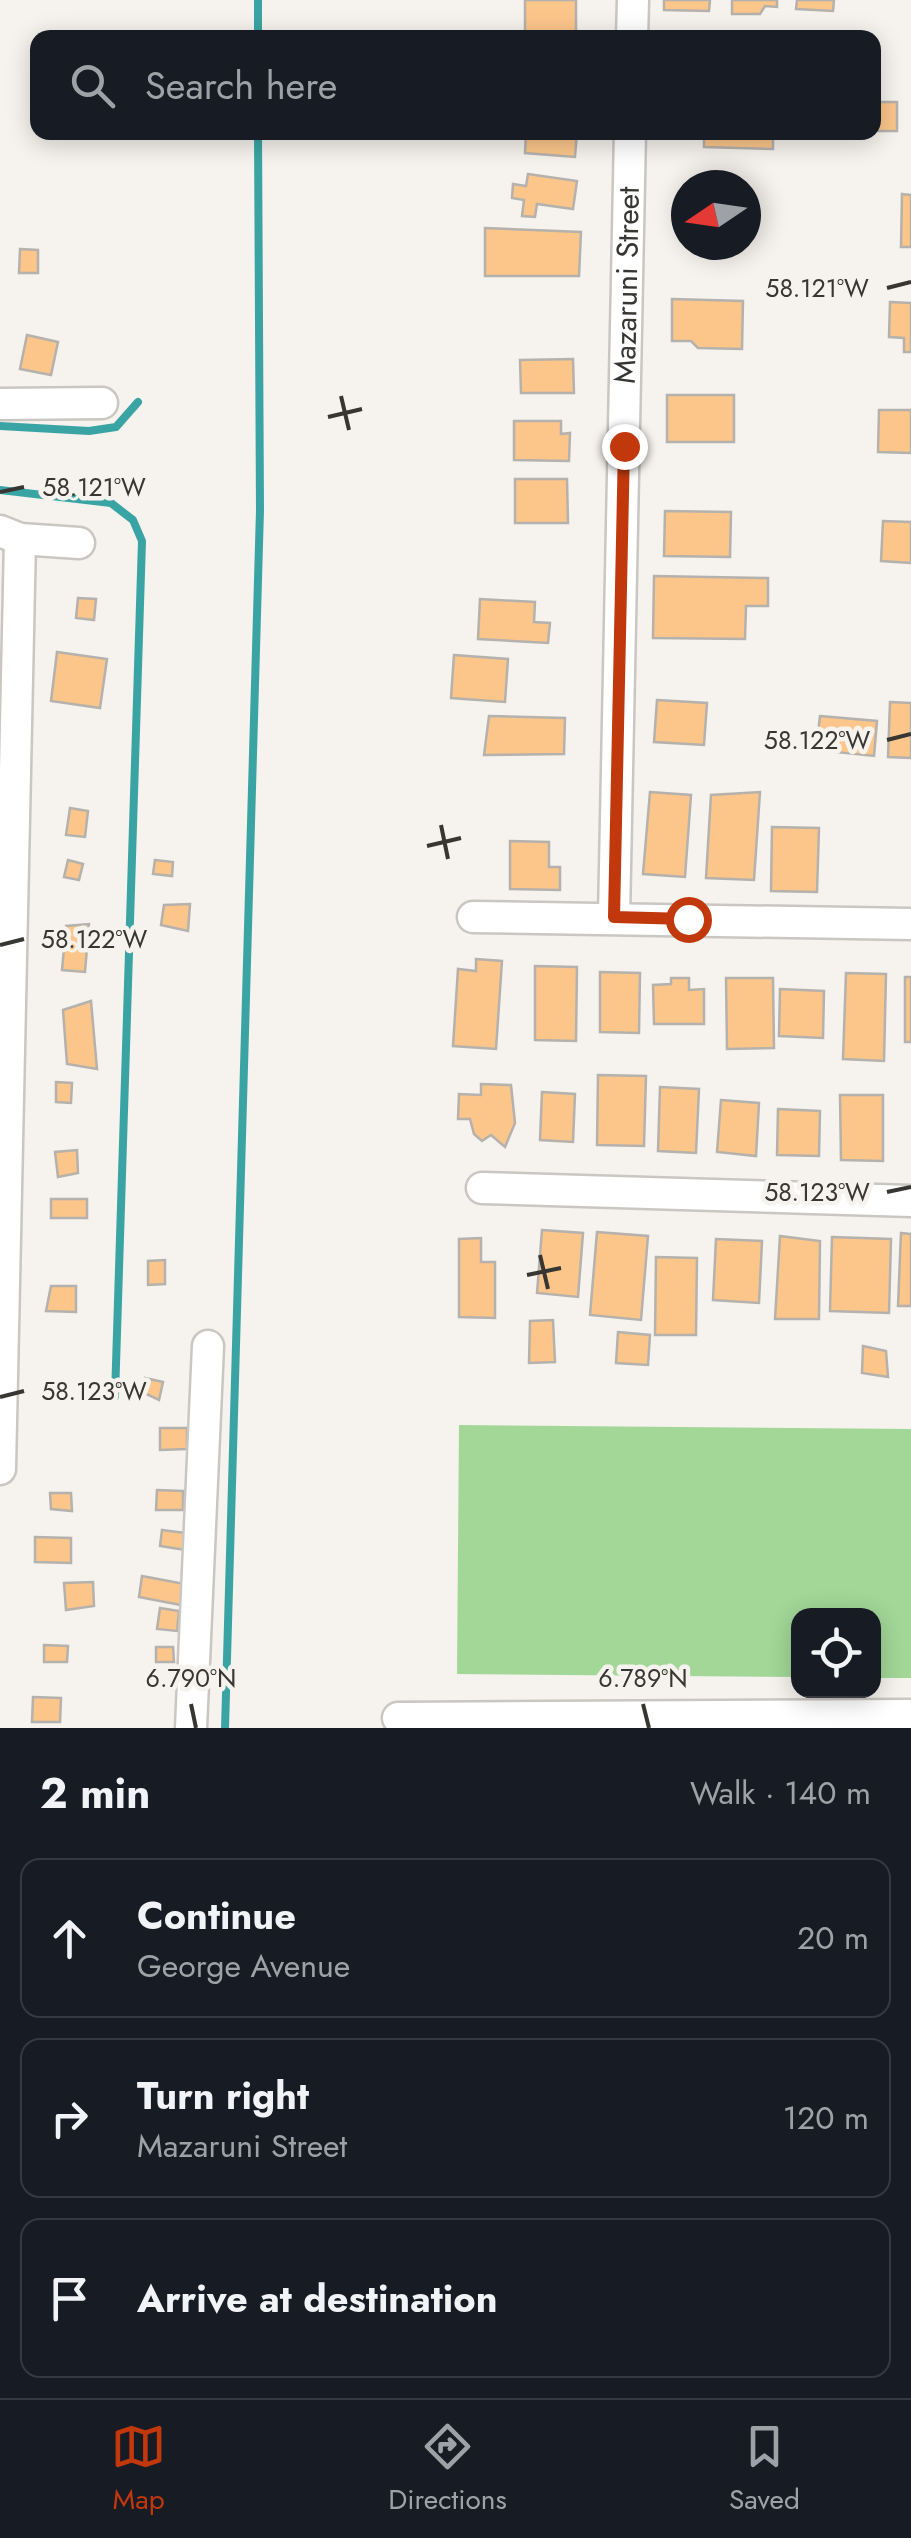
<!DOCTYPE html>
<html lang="en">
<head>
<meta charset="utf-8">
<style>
	body { margin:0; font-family:Jost,sans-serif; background:#242831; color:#f1f3f6 }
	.controls { position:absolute; right:30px; bottom:30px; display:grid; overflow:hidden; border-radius:20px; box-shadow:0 5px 25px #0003 }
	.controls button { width:90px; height:90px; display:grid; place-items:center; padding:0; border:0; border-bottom:2px solid #363941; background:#171b24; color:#f1f3f6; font:50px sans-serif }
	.compass { position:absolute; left:671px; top:170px; width:90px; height:90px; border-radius:50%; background:#171b24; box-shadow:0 5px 25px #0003; rotate:257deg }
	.stop { position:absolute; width:30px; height:30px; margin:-22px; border:8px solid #c0380c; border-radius:50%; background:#fff }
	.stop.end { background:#c0380c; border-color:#fff; box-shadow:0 2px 10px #0008 }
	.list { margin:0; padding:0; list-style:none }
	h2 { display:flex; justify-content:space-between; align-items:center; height:130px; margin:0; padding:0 40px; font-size:42px }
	h2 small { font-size:32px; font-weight:400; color:#9ea1a6 }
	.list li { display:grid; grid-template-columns:65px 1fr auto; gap:30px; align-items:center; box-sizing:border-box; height:160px; margin:0 20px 20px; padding:0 20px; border:2px solid #363941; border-radius:20px }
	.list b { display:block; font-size:38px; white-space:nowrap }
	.list p { margin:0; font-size:32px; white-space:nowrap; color:#9ea1a6 }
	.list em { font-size:32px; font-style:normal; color:#9ea1a6 }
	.icon { flex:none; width:55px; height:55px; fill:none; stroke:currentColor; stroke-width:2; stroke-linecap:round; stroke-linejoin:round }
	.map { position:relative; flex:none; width:911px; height:1728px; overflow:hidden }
	.search { position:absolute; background:#171b24; box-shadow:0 5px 25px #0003; left:30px; right:30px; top:30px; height:110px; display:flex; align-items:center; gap:25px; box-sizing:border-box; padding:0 35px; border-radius:20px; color:#9ea1a6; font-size:38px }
	.sheet { height:670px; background:#171b24 }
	nav { display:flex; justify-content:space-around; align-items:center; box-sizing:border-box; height:140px; border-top:2px solid #363941; background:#171b24; font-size:28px; color:#9ea1a6 }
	nav a { display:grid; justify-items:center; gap:5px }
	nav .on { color:#c0380c }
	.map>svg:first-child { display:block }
	.green { fill:#a2d798 }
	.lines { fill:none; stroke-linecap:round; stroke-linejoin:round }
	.stream { stroke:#3aa4a4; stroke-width:8 }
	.building { fill:#fcc68b; stroke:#b5b1ac; stroke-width:2.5 }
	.street-casing { stroke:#cac6c1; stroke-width:35 }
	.street { stroke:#fff; stroke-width:30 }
	.route { stroke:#c0380c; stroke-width:12 }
	.ticks { fill:none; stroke:#373633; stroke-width:4 }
	.labels { text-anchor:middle; stroke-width:9; stroke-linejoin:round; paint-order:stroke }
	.street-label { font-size:30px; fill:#373633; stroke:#f6f2ed }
	.ticks-label { font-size:25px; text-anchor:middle; fill:#373633; stroke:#f6f2ed; stroke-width:9; stroke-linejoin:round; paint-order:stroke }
</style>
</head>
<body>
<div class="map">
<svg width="911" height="1728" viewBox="0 0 911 1728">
	<rect width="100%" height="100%" fill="#f6f2ed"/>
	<path class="green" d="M459 1425 911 1429V1678H874V1616H798V1677L457 1674Z"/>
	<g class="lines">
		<g class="stream">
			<path d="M258 0V38"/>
			<path d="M0 426 89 431 116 427 138 402"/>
			<path d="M0 490 111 503 133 520 142 541 115 1396"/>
			<path d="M225 1728 260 510 258 132"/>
		</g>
	</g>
	<g class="building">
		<path d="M525 0H576V33L525 32Z"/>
		<path d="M664 0H710L709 11 664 10Z"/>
		<path d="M732 0H777V7L765 6 760 14H732Z"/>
		<path d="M797 0H834L833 11 796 9Z"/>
		<rect x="874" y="102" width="23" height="29"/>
		<path d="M526 132H577L575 157 525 153Z"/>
		<path d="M704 132H773V149L704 147Z"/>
		<path d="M528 174 577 181 573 209 537 204 535 217 522 216 524 200 512 198 513 184 526 186Z"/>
		<path d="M902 194 911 195V247H901Z"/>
		<path d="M485 228 581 232 579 276H485Z"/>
		<path d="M20 249 38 250V273H19Z"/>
		<path d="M672 299 743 301 742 349 698 348 691 341H672Z"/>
		<path d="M890 302 911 303V352H904V338L889 337Z"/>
		<path d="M27 335 58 342 51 375 20 369Z"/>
		<path d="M573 359 574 393H521L520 360Z"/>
		<rect x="667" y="395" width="67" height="47"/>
		<path d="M879 410H911V453L878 452Z"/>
		<path d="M514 421H561V434L570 433 569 461 514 460Z"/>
		<path d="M515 479H567L568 523H515Z"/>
		<path d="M665 511 731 512 730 557 664 556Z"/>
		<path d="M883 521 911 522V563L881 561Z"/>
		<path d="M654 576 768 578V606H746L745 639 653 638Z"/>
		<path d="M78 598 96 599 94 620 76 618Z"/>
		<path d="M480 599 535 602 534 622 550 623 548 643 478 639Z"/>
		<path d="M57 652 107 659 100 708 51 701Z"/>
		<path d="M454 655 508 659 505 702 451 698Z"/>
		<path d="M657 700 707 703 704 745 654 742Z"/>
		<path d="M890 702 911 703V758L888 757Z"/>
		<path d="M489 716 565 718 564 754 484 755Z"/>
		<path d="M820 716 877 721 874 756 816 750Z"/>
		<path d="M650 792 691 795 685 877 643 874Z"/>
		<path d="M760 792 754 880 706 878 711 795Z"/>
		<path d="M70 808 88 811 85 837 66 835Z"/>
		<path d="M772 827 819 828 817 892 771 891Z"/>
		<path d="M510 841 549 842V867H560V890L510 889Z"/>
		<path d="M68 860 83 864 79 880 64 877Z"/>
		<path d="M155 860 173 862 172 876 153 874Z"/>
		<path d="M190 904 188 931 161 925 164 905Z"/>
		<path d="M89 924 85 972 62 970 66 926Z"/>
		<path d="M476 959 502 961 496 1049 453 1046 458 969 476 971Z"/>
		<path d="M535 966 577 967 576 1041 535 1040Z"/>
		<path d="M600 972 640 973 639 1033 600 1032Z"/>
		<path d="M846 973 886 974 884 1061 843 1059Z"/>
		<rect x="905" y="977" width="6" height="65"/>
		<path d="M671 978H689V990L704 989V1024H654L653 985 671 984Z"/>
		<path d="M726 978H773L774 1048 727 1049Z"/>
		<path d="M780 989 824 991 823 1038 779 1036Z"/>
		<path d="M91 1001 97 1069 67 1064 63 1010Z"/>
		<path d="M598 1075 646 1076 644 1146 597 1145Z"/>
		<path d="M56 1082 72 1083 71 1103 56 1102Z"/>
		<path d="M481 1084 511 1085 515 1123 505 1147 491 1135 482 1141 474 1134 470 1119H458L459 1094 481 1095Z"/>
		<path d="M660 1087 699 1089 696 1153 658 1151Z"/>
		<path d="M542 1092 575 1094 573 1142 540 1140Z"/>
		<path d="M840 1095H883V1161L841 1160Z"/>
		<path d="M721 1100 759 1103 756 1156 717 1152Z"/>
		<path d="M778 1109 820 1111 819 1156 777 1155Z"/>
		<path d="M77 1150 78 1173 58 1177 55 1152Z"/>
		<rect x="51" y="1199" width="36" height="19"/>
		<path d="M542 1230 583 1233 578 1297 537 1293Z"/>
		<path d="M597 1232 648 1236 641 1320 590 1315Z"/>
		<path d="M901 1233 911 1234V1306H898Z"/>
		<path d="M780 1236 820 1241 819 1319H775Z"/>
		<path d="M832 1237 891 1239 889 1313 830 1311Z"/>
		<path d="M481 1238V1262H495V1318L459 1317V1239Z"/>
		<path d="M716 1239 762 1241 759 1303 713 1300Z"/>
		<path d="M656 1257 697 1258 696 1335H655Z"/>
		<path d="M165 1260V1284L148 1285V1261Z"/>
		<path d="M51 1286H76V1312L46 1311Z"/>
		<path d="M553 1320 555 1362 529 1363 530 1321Z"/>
		<path d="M618 1332 650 1335 648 1365 616 1363Z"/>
		<path d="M863 1346 886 1351 888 1377 862 1373Z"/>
		<path d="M145 1378 163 1382 159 1400 142 1392Z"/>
		<path d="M160 1428H187V1449L160 1450Z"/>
		<path d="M157 1490 183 1491V1510H156Z"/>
		<path d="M50 1493H71L72 1511 51 1509Z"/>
		<path d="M162 1530 194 1534 192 1551 160 1546Z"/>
		<path d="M35 1537 71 1538V1563L35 1562Z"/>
		<path d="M142 1576 190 1585 186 1606 139 1597Z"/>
		<path d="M93 1582 94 1606 66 1610 64 1583Z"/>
		<path d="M160 1608 179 1611 177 1631 157 1629Z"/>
		<path d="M44 1645 68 1646 67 1662H44Z"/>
		<path d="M156 1647H173L174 1662H156Z"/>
		<path d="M33 1697 61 1698 60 1722H32Z"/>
	</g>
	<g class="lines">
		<defs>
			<g id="street">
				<path d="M632 38 633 0"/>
				<path d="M0 404 102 403"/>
				<path d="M0 531 20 539 79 543"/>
				<path d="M473 917 911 924"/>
				<path id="s1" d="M614 917 630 132"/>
				<path d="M482 1188 911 1201"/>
				<path d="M0 1469 20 539"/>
				<path d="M398 1718 911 1715"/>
				<path d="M191 1728 208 1346"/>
			</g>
		</defs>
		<use href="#street" class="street-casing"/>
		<use href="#street" class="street"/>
	</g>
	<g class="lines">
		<path class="route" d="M624 446 614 917 688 919"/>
	</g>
	<path class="ticks" d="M887 288 911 282M341 396 349 430M328 417 362 409M0 492 24 487M887 740 911 734M441 825 448 859M427 846 461 838M0 945 24 939M887 1192 911 1187M540 1255 548 1289M527 1275 561 1268M0 1397 24 1391M191 1704 196 1728M643 1704 649 1728"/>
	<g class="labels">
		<g class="street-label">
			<text dy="10" stroke="none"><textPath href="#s1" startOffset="632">Mazaruni Street</textPath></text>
		</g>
	</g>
	<g class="ticks-label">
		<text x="817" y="297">58.121°W</text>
		<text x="94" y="496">58.121°W</text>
		<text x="817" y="749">58.122°W</text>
		<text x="94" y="948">58.122°W</text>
		<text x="817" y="1201">58.123°W</text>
		<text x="94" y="1400">58.123°W</text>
		<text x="191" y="1687">6.790°N</text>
		<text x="643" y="1687">6.789°N</text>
	</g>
</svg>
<div class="controls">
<button><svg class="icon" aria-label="locate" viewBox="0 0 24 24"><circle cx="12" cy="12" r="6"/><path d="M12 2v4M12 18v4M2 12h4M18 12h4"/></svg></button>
</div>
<svg class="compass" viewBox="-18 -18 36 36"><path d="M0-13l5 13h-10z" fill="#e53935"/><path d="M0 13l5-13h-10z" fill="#9ea1a6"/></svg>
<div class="stop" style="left:688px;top:919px"></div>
<div class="stop end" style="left:624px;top:446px"></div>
<div class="search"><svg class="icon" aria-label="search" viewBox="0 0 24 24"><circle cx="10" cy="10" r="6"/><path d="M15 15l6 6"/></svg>Search here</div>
</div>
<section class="sheet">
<h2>2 min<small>Walk · 140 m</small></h2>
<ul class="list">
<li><svg class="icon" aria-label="ahead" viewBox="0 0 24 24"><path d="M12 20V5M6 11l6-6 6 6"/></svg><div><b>Continue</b><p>George Avenue</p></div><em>20 m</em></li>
<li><svg class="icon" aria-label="right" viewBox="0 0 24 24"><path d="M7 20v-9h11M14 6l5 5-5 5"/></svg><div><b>Turn right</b><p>Mazaruni Street</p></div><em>120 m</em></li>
<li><svg class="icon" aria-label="arrive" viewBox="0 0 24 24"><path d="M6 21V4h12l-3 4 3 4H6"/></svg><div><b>Arrive at destination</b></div></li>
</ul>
</section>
<nav>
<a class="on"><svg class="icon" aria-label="map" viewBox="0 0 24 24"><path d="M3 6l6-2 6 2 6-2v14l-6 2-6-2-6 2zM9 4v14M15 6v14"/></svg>Map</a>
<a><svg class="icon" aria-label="directions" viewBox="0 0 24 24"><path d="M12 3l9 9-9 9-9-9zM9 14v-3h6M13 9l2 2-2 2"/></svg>Directions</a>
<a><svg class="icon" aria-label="saved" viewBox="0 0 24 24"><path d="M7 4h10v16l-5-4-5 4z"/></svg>Saved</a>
</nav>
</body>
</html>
